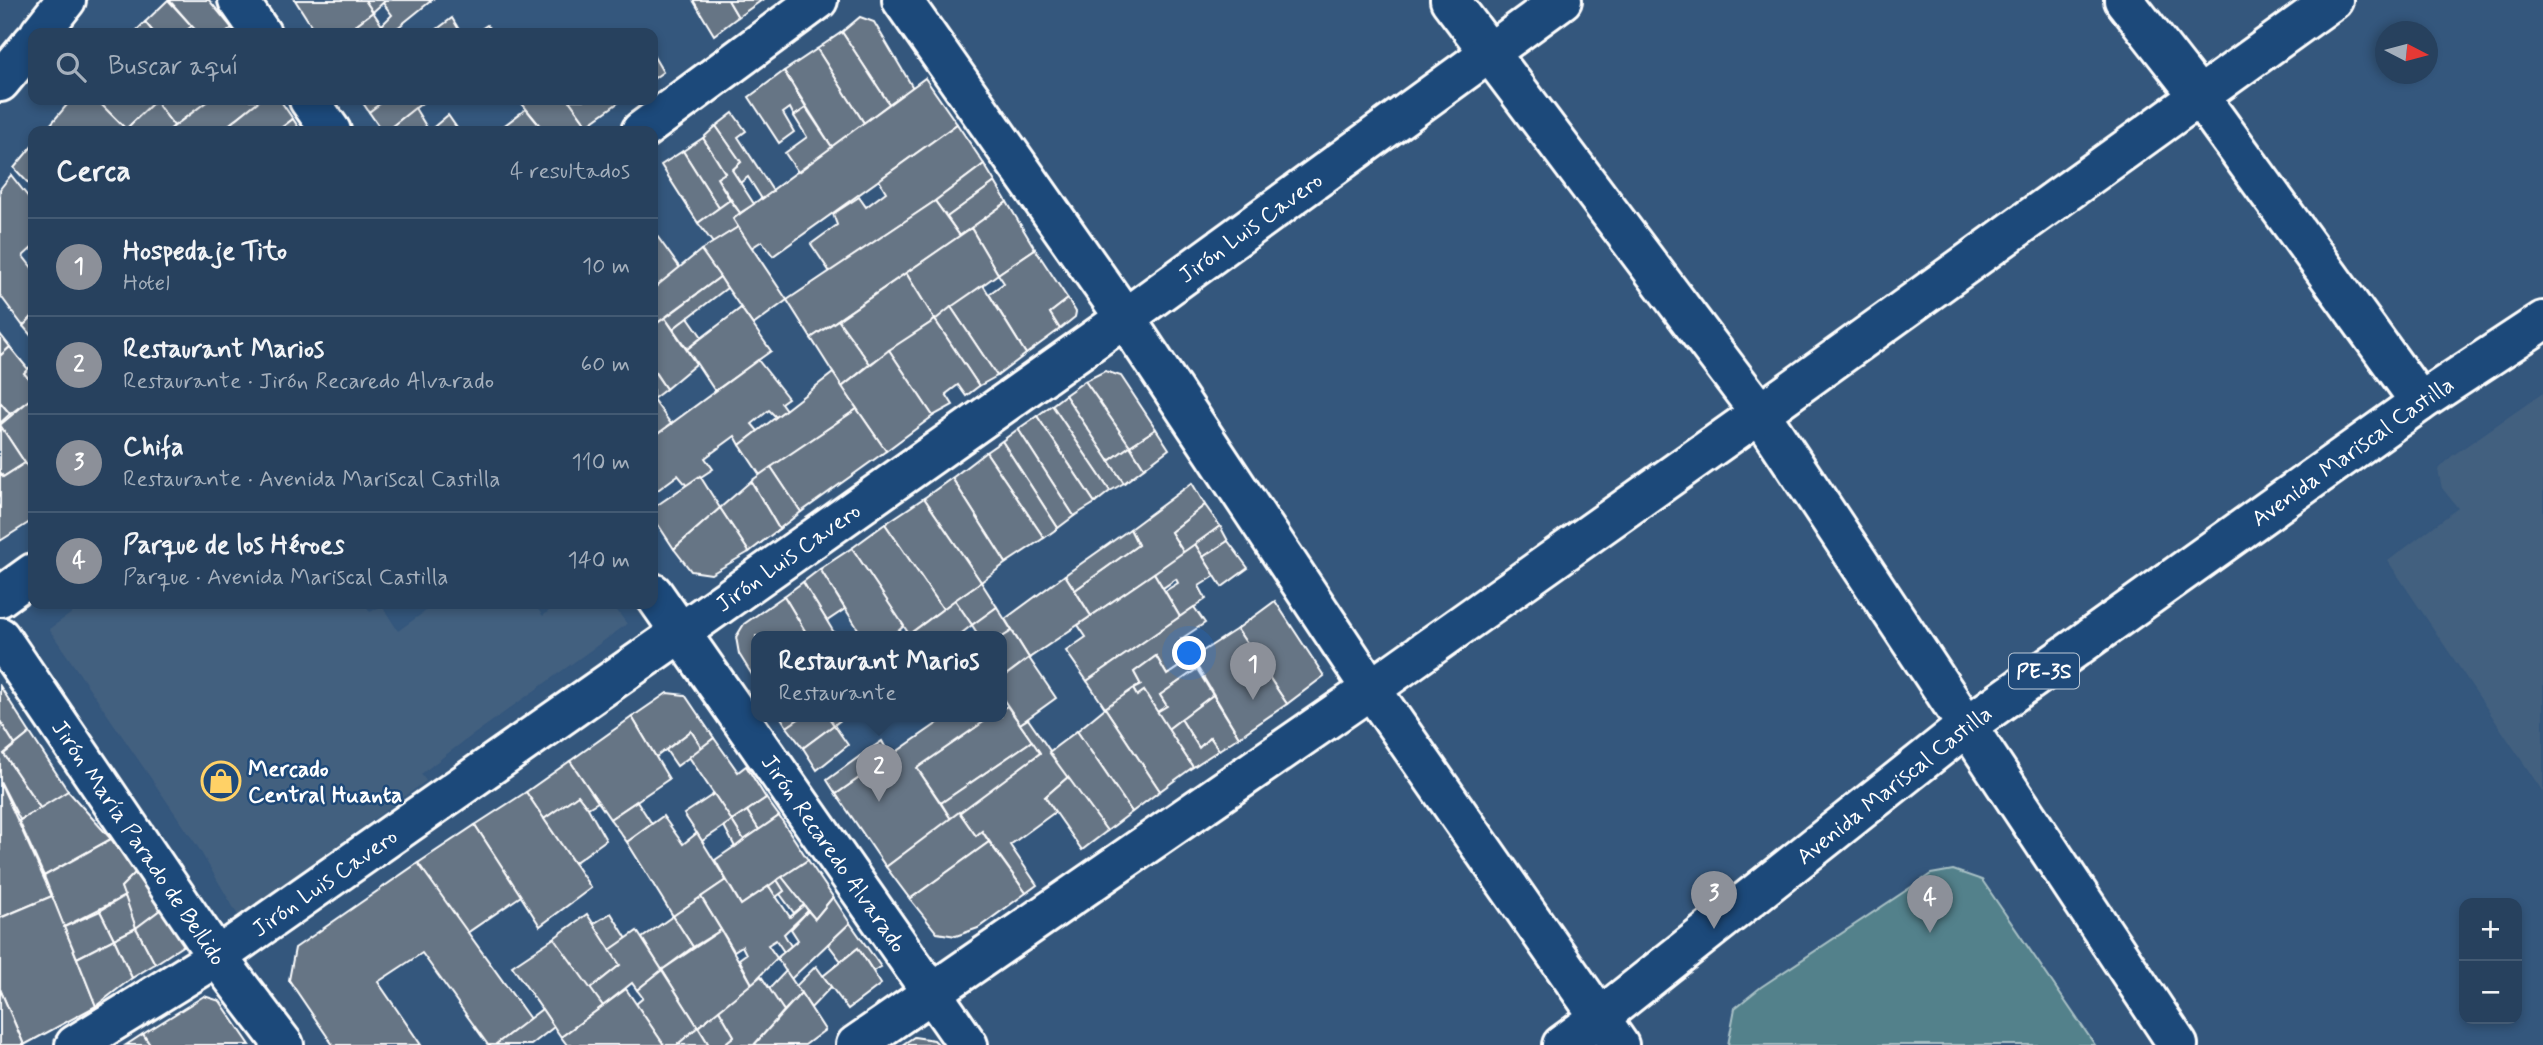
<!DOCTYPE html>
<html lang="es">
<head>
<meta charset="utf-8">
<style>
	body { margin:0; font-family:Mynerve,sans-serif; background:#334c67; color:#f1f3f6 }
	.controls { position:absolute; right:21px; bottom:21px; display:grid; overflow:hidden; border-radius:14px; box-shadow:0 4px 10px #0003 }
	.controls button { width:63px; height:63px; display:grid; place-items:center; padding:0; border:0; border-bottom:2px solid #435a73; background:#27415e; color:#f1f3f6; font:35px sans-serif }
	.compass { position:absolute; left:2375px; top:21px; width:63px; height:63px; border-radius:50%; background:#27415e; box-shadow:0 4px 10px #0003; rotate:96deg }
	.you { position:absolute; left:1190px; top:654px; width:24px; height:24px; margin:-18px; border:5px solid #fff; border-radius:50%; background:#1a73e8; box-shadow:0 0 0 10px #1a73e833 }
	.badge { display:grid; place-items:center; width:46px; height:46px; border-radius:50%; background:#8c9099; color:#fff; font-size:23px; font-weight:700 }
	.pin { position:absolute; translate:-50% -58px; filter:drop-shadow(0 2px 4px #0008) }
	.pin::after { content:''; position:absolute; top:37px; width:24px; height:21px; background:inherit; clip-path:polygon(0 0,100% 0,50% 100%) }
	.popup { position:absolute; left:751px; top:631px; width:256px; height:91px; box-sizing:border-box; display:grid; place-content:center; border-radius:14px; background:#27415e; filter:drop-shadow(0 2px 5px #0005); font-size:23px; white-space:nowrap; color:#a4afbc }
	.popup b { font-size:26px; color:#f1f3f6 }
	.popup::after { content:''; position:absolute; left:50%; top:100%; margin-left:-14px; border:14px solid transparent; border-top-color:#27415e }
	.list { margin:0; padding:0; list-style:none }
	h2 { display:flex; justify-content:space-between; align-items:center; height:91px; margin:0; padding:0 28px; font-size:30px }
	h2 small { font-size:23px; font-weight:400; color:#a4afbc }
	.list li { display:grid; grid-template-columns:46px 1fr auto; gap:21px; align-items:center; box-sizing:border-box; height:98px; padding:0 28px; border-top:2px solid #435a73 }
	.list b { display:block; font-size:26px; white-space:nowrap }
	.list p { margin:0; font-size:23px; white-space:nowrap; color:#a4afbc }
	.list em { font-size:23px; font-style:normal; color:#a4afbc }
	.icon { flex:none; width:38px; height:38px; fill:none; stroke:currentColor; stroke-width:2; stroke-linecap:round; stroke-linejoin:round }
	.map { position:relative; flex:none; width:2543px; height:1045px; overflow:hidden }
	.search { position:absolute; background:#27415e; box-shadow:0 4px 10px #0003; left:28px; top:28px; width:630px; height:77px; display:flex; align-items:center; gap:18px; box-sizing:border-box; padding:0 24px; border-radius:14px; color:#a4afbc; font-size:26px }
	.panel { position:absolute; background:#27415e; box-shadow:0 4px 10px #0003; left:28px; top:126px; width:630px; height:483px; border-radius:14px }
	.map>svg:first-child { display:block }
	.built { fill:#43607f }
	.green { fill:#52818b; stroke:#a8c0c5; stroke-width:2 }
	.building { fill:#667485; stroke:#fff; stroke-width:2 }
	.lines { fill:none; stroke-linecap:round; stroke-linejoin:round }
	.minor-casing { stroke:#fff; stroke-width:44 }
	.highway-casing { stroke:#fff; stroke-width:44 }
	.minor { stroke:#1f4a7a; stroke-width:38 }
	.highway { stroke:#1f4a7a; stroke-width:38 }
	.labels { text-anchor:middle; stroke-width:5; stroke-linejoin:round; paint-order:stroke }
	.shield { fill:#1f4a7a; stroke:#bcc9d7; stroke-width:2 }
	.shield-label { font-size:21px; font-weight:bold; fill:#fff }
	.street-label { font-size:23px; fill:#fff; stroke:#1f4a7a }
	.poi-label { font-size:23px; font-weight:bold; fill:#fff; stroke:#1f4a7a; text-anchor:start }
</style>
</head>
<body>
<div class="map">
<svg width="2543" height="1045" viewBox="0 0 2543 1045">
	<rect width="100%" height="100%" fill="#34577d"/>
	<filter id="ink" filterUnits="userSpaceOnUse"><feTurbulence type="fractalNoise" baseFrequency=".0143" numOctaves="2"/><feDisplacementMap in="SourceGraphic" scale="14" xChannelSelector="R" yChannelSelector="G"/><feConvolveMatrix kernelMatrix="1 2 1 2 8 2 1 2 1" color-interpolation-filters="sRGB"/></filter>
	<g filter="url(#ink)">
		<g class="built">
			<path d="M2543 393V792L2388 561 2458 508 2442 488 2438 470 2452 456Z"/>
			<path d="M85 604H331L333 606 338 604H365L370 612 382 606 398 631 430 608 427 604H455L457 607 462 604H534L543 616 557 604H612L627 624 456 747 421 774 426 781 239 917 198 847 49 629Z"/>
		</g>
		<path class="green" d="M1953 870 1982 880 2095 1045H1728L1735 1008 1761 987 1931 874Z"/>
		<g class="building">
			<path d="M168 0 192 26 183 33H154L145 22Z"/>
			<path d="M169 0H209L232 28 226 33H198Z"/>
			<path d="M295 0H365L373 12 345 33H316Z"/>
			<path d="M365 0H386L373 12Z"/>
			<path d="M386 0H432L391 33H387L382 25 392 15 383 3Z"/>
			<path d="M693 0H728L738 17 714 35Z"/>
			<path d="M728 0H762L738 17Z"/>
			<path d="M373 12 387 33H345Z"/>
			<path d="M860 17 874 22 913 88 889 104 842 32Z"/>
			<path d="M452 18 461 33H432Z"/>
			<path d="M145 22 154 33H134Z"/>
			<path d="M487 25 493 33H475Z"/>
			<path d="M842 32 889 104 864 123 817 49Z"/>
			<path d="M817 49 864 123 832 147 784 71Z"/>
			<path d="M653 55 663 72 653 79Z"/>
			<path d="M784 71 806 108 794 116 790 108 783 113 794 132 779 143 749 97Z"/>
			<path d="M925 78 957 124 773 256 762 241 751 248 733 219Z"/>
			<path d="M71 100H97L126 129 124 131H55L50 125Z"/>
			<path d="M97 100H154L155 101 126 129Z"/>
			<path d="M157 100H207L208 101 174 126 155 101Z"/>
			<path d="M209 100H260L221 131H168Z"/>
			<path d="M260 100H280L293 119 277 131H235L230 124Z"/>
			<path d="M361 100H385L369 112Z"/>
			<path d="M385 100H426L386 131H382L369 112Z"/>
			<path d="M519 100H569L587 125 578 131H544Z"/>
			<path d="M569 100H622L587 125Z"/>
			<path d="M155 101 174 126 168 131H127L126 129Z"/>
			<path d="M415 108 429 131H386Z"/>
			<path d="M806 108 832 147 798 172 785 153 807 137 794 116Z"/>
			<path d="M526 109 544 131H497Z"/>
			<path d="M733 113 746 131 738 137 773 191 762 199 748 177 740 183 732 170 741 162 716 126Z"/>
			<path d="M448 115 459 131H429Z"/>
			<path d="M293 119 301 131H277Z"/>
			<path d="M957 124 984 164 935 201 830 272 811 244 837 225 833 214 859 197 866 207 886 192 879 180Z"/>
			<path d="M716 126 741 162 732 170 754 204 740 213 717 178 725 173 703 138Z"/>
			<path d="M703 138 725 173 717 178 730 200 719 208 683 151Z"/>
			<path d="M33 145V182L30 185 14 168Z"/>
			<path d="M683 151 719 208 698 223 661 165Z"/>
			<path d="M984 164 995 182 947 217 935 201Z"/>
			<path d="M11 175 33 203V247L23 256 33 269V316L23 326 0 295V189Z"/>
			<path d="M995 182 1007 202 960 236 947 217Z"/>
			<path d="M730 200 740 213 733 219 738 227 713 243 698 223Z"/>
			<path d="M935 201 960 236 811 338 787 300Z"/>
			<path d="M1007 202 1035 249 998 274 971 228Z"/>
			<path d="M738 227 787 300 753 325 701 250Z"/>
			<path d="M971 228 998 274 935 320 906 273Z"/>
			<path d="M657 236 680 268 653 289V240Z"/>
			<path d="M1035 249 1068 299 1050 313 1060 329 1026 354 989 294 1004 283 998 274Z"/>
			<path d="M701 250 720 277 653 326V289Z"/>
			<path d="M906 273 935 320 870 364 838 320Z"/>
			<path d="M720 277 727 288 673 329 665 318Z"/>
			<path d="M983 285 1026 354 997 376 951 307Z"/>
			<path d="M1068 299 1076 312 1075 317 1060 329 1050 313Z"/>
			<path d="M951 307 997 376 979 386 935 320Z"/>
			<path d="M741 308 771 351 715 391 687 349Z"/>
			<path d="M33 316V338L23 326Z"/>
			<path d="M688 317 702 337 687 349 673 329Z"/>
			<path d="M665 318 696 364 666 389 653 369V326Z"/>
			<path d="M838 320 870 364 842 387 811 338Z"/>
			<path d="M935 320 979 386 966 396 958 385 946 394 953 405 933 416 889 350Z"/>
			<path d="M0 334 10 347 0 356Z"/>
			<path d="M10 347 28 369 24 373 33 384V397L10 414 0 402V356Z"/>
			<path d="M889 350 933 416 886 451 842 387Z"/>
			<path d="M758 360 788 398 781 403 786 410 776 417 769 410 752 424 758 431 740 445 735 436 705 458 713 469 687 486 678 475 655 492 653 489V437Z"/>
			<path d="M33 364V384L24 373Z"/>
			<path d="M653 370 666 389 653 399Z"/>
			<path d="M1105 371 1121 376 1156 429 1130 446 1085 381Z"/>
			<path d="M833 373 857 409 760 475 740 445Z"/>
			<path d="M1085 381 1130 446 1109 461 1065 395Z"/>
			<path d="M1065 395 1124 483 1110 491 1052 405Z"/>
			<path d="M31 399 33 402V475L0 425Z"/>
			<path d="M653 399 671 424 653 437Z"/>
			<path d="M0 402 10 414 0 423Z"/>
			<path d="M1052 405 1110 491 1095 503 1037 416Z"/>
			<path d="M857 409 886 451 801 512 771 467Z"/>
			<path d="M1037 416 1095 503 1074 516 1018 429Z"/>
			<path d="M0 425 25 463 3 477 0 472Z"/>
			<path d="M1018 429 1074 516 1058 528 1002 441Z"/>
			<path d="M1156 429 1169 449 1144 468 1130 446Z"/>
			<path d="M1002 441 1058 528 1044 538 986 452Z"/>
			<path d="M1130 446 1144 468 1124 483 1109 461Z"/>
			<path d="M986 452 1044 538 1006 563 952 478Z"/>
			<path d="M25 463 33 475V520L0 541V472L3 477Z"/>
			<path d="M771 467 801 512 779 529 751 481Z"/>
			<path d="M700 476 720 508 674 549 653 517V508Z"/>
			<path d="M952 478 1006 563 981 582 924 498Z"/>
			<path d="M751 481 779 529 749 552 720 508Z"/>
			<path d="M1192 483 1205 505 1171 532 1184 553 1091 616 1075 590 1138 545 1130 529Z"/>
			<path d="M924 498 981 582 943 609 885 524Z"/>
			<path d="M1205 505 1220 526 1184 553 1171 532Z"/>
			<path d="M720 508 749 552 711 574 691 571 674 549Z"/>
			<path d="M885 524 943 609 909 634 852 548Z"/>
			<path d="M1220 526 1228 541 1203 557 1195 544Z"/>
			<path d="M1130 529 1138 545 1075 590 1065 575Z"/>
			<path d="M1228 541 1248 568 1222 587 1203 557Z"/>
			<path d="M1195 544 1215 576 1199 586 1206 599 1180 617 1165 591 1178 583 1176 579 1163 588 1154 573Z"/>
			<path d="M852 548 904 626 892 636H856L860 632 820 569Z"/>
			<path d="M820 569 845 609 827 621 803 582Z"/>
			<path d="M1154 573 1180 617 1087 681 1066 651 1086 637 1078 625Z"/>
			<path d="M1065 575 1091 616 1029 658 1005 619Z"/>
			<path d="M803 582 827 621 836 636H808L784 596Z"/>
			<path d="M981 582 997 607 972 625 955 600Z"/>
			<path d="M784 596 808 636H756V681L739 654 736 637 744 624Z"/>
			<path d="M955 600 972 625 958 636H907Z"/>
			<path d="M1275 601 1324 676 1287 704 1237 629Z"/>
			<path d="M997 607 1012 631 1001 638V636H979L972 625Z"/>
			<path d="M1194 607 1205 623 1181 639 1192 658 1167 675 1156 656 1134 672 1141 685 1105 708 1087 681Z"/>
			<path d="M1237 629 1287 704 1239 737 1192 658Z"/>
			<path d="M1012 631 1029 658 1006 675 1001 669V638Z"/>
			<path d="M1156 656 1167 675 1192 658 1197 669 1160 695 1167 706 1157 712 1144 691 1137 696 1133 689 1141 685 1134 672Z"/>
			<path d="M1029 658 1056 698 1020 724 1001 696V679Z"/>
			<path d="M1197 669 1213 695 1168 729 1157 712 1167 706 1160 695Z"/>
			<path d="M0 686 30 733 15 745 0 721Z"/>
			<path d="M1133 689 1137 696 1144 691 1193 767 1160 791 1105 708Z"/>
			<path d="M667 693 685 695 714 738 702 748 691 731 656 757 632 717Z"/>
			<path d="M1213 695 1239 737 1219 750 1210 737 1199 748 1181 719Z"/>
			<path d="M1007 706 1032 741 941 803 917 768 992 716H1001V710Z"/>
			<path d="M1105 708 1160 791 1132 812 1077 731Z"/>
			<path d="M780 716H803L787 727Z"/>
			<path d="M803 716H828L834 725 803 748 787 727Z"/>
			<path d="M828 716H846L834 725Z"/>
			<path d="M948 716H992L917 768 951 819 886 867 836 794Z"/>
			<path d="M632 717 669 779 610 819 570 761Z"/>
			<path d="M1028 719 1068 777 1045 797 1055 812 1010 845 1037 885 1026 893 982 831 976 836 959 812 1040 753 1020 724Z"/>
			<path d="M1181 719 1199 748 1210 737 1219 750 1193 767 1168 729Z"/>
			<path d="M0 721 15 745 4 754 41 809 20 820 0 781Z"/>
			<path d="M834 725 848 745 817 770 803 748Z"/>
			<path d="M691 731 702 748 677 766 666 750Z"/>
			<path d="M1077 731 1132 812 1107 831 1049 752Z"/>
			<path d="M30 733 68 791 41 809 4 754Z"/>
			<path d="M714 738 738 772 746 766 766 798 732 821 689 757Z"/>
			<path d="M882 741 890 756 869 771 860 756Z"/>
			<path d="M1032 741 1040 753 951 819 941 803Z"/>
			<path d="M860 756 869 771 836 794 827 780Z"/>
			<path d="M570 761 598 802 588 808 578 795 544 819 526 792Z"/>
			<path d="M1068 777 1107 831 1082 850 1045 797Z"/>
			<path d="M0 782 52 896 0 918Z"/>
			<path d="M68 791 111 839 44 876 19 821Z"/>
			<path d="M526 792 591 888 540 926 475 825Z"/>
			<path d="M714 794 732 821 702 841 684 814Z"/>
			<path d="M578 795 588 808 606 840 574 863 544 819Z"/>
			<path d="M766 798 779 816 759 830 747 811Z"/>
			<path d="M637 801 652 824 627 842 610 819Z"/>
			<path d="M747 811 759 830 744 840 732 821Z"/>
			<path d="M959 812 976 836 982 831 989 842 910 899 886 867Z"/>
			<path d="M663 816 683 844 697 833 726 880 673 916 627 842Z"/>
			<path d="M779 816 808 860 741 905 715 860Z"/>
			<path d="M732 821 744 840 735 847 724 826Z"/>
			<path d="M475 825 521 896 467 933 418 863Z"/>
			<path d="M111 839 136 872 121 887 125 896 64 927 44 876Z"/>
			<path d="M989 842 1026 893 978 928 956 936 937 933 910 899Z"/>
			<path d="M808 860 833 897 815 919 782 877Z"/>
			<path d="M418 863 530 1019 495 1045H488L422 953 378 982 421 1045H333L289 980 295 948Z"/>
			<path d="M136 872 164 907 136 928 121 887Z"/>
			<path d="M782 877 804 905 794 913 780 894 784 891 777 880Z"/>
			<path d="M726 880 741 905 769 886 790 917 804 905 808 911 784 934 791 946 784 952 776 940 768 945 777 958 752 984 739 959 746 954 742 946 734 951 701 897Z"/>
			<path d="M777 880 784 891 776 897 769 886Z"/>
			<path d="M52 896 96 1006 24 1045 0 989V918Z"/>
			<path d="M125 896 136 928 114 939 100 911Z"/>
			<path d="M701 897 721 930 693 947 673 916Z"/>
			<path d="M833 897 850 923 791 979 777 958 798 940 791 929 808 911 815 919Z"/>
			<path d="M164 907 187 943 155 964 136 928Z"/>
			<path d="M100 911 114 939 77 958 64 927Z"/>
			<path d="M611 913 627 939 610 950 593 924Z"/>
			<path d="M587 914 620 965 590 989 554 938Z"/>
			<path d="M673 916 693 947 662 970 642 938Z"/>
			<path d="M850 923 881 967 873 971 858 948 841 961 828 944Z"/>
			<path d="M136 928 155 964 132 978 114 939Z"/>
			<path d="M721 930 752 984 698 1027 662 970Z"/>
			<path d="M637 931 662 970 637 990 632 983 603 1006 590 989 620 965 610 950Z"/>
			<path d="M554 938 603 1006 561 1037 512 966Z"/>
			<path d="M114 939 132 978 96 1006 77 958Z"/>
			<path d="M858 948 881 984 848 1009 823 976Z"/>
			<path d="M816 966 831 987 811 1008 796 986Z"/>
			<path d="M662 970 698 1027 677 1045H664L636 1004 643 998 637 990Z"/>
			<path d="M786 971 801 993 784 1011 768 990Z"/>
			<path d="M761 976 784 1011 754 1045H723L734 1036 719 1010Z"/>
			<path d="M0 989 24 1045H0Z"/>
			<path d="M626 989 664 1045H567L561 1037Z"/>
			<path d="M801 993 825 1030 805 1045H754Z"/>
			<path d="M204 996 220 1001 250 1045H150L143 1034Z"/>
			<path d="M542 1009 554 1027 531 1045H495Z"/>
			<path d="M719 1010 734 1036 723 1045H709L698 1027Z"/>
			<path d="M698 1027 709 1045H678V1044Z"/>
			<path d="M143 1034 150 1045H126Z"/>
			<path d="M914 1037 934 1040 939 1045H902Z"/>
		</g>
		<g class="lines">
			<defs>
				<g id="minor">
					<path d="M238 0 261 33"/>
					<path d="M902 0 1125 318 1371 689 1619 1045"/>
					<path d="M1450 0 1760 413 2178 1045"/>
					<path d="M2124 0 2199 96 2420 402"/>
					<path d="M40 33 66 0"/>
					<path d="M0 82 33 42"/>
					<path d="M309 100 331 131"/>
					<path d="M641 131 818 0"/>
					<path id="s1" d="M653 593 968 1045"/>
					<path d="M0 597 33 573"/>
					<path id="s2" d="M0 637 217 957 284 1045"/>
					<path id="s3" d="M75 1045 217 957 680 633 1125 318 1562 0"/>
					<path d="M856 1045 1371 689 1760 413 2333 0"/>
				</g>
				<g id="highway">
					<path id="s4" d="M1562 1045 1599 1018 1968 725 2420 402 2543 321"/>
				</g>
			</defs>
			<use href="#minor" class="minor-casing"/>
			<use href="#highway" class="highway-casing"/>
			<use href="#minor" class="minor"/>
			<use href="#highway" class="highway"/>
		</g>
	</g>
	<defs>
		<symbol id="shop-ring" viewBox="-11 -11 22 22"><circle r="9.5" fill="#1f4a7a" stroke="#ffd166" stroke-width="1.5"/><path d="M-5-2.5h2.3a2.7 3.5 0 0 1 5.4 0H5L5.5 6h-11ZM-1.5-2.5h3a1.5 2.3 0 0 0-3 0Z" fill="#ffd166"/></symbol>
	</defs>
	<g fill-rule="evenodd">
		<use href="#shop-ring" x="199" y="759" width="44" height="44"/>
	</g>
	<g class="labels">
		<rect class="shield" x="2009" y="653.5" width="70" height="35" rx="5"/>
		<g class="shield-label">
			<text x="2044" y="678">PE-3S</text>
		</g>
		<g class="street-label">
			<text dy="8" stroke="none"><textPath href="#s3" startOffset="1432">Jirón Luis Cavero</textPath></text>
			<text dy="8" stroke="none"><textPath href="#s4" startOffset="989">Avenida Mariscal Castilla</textPath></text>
			<text dy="8" stroke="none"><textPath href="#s3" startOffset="864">Jirón Luis Cavero</textPath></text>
			<text dy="8" stroke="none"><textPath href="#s4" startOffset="422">Avenida Mariscal Castilla</textPath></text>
			<text dy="8" stroke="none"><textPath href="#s2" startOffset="248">Jirón María Parado de Bellido</textPath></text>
			<text dy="8" stroke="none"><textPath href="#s1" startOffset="317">Jirón Recaredo Alvarado</textPath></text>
			<text dy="8" stroke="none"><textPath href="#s3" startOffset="298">Jirón Luis Cavero</textPath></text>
		</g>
		<g class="poi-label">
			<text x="248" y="776">Mercado<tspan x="248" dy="26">Central Huanta</tspan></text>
		</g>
	</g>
</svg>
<div class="controls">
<button>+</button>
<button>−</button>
</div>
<svg class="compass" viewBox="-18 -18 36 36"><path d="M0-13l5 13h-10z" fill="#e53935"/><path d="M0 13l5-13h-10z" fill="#a4afbc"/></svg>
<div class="you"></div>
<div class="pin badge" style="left:1253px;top:700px">1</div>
<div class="pin badge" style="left:879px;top:802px">2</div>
<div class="popup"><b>Restaurant Marios</b>Restaurante</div>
<div class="pin badge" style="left:1714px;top:929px">3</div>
<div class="pin badge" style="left:1930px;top:933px">4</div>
<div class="search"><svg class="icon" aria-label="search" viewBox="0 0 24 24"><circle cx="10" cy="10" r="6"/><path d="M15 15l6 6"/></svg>Buscar aquí</div>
<section class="panel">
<h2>Cerca<small>4 resultados</small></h2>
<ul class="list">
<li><span class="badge">1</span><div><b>Hospedaje Tito</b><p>Hotel</p></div><em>10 m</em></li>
<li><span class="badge">2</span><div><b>Restaurant Marios</b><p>Restaurante · Jirón Recaredo Alvarado</p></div><em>60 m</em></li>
<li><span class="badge">3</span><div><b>Chifa</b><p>Restaurante · Avenida Mariscal Castilla</p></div><em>110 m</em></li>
<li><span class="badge">4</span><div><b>Parque de los Héroes</b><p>Parque · Avenida Mariscal Castilla</p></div><em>140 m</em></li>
</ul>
</section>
</div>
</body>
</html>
